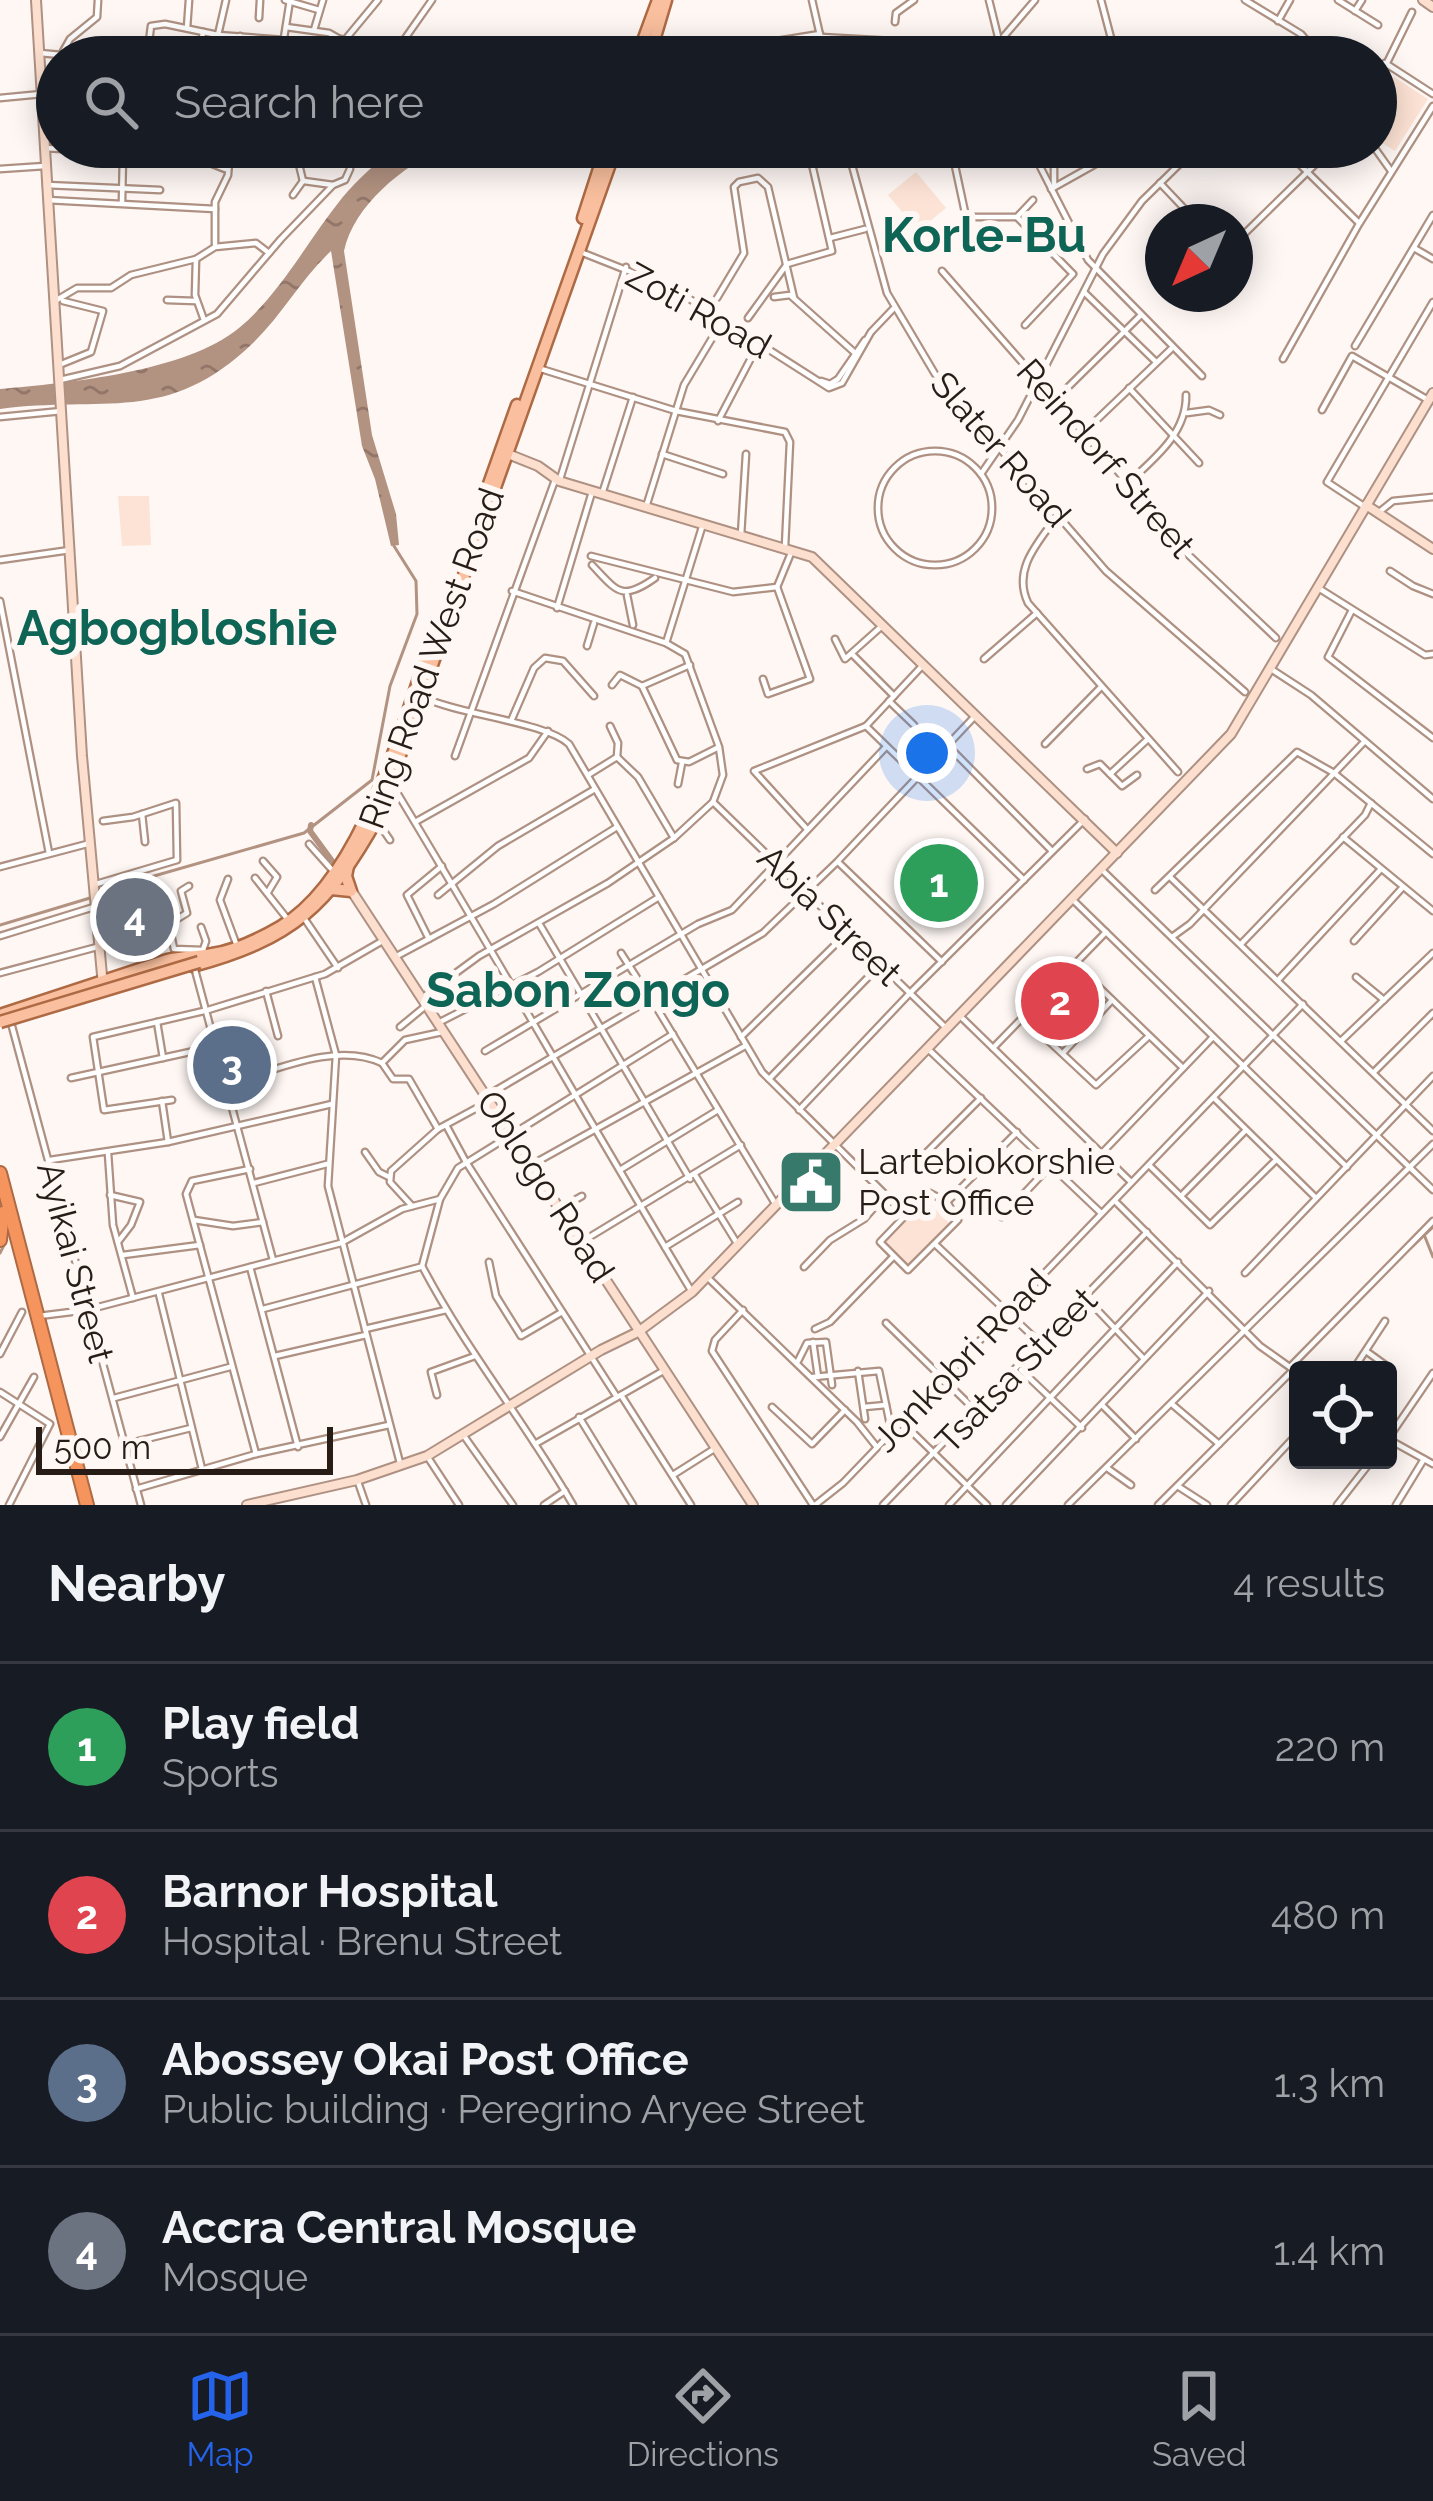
<!DOCTYPE html>
<html lang="en">
<head>
<meta charset="utf-8">
<style>
	body { margin:0; font-family:Raleway,sans-serif; background:#20242c; color:#f1f3f6 }
	.controls { position:absolute; right:36px; bottom:36px; display:grid; overflow:hidden; border-radius:12px; box-shadow:0 6px 30px #0003 }
	.controls button { width:108px; height:108px; display:grid; place-items:center; padding:0; border:0; border-bottom:3px solid #363941; background:#171b24; color:#f1f3f6; font:60px sans-serif }
	.compass { position:absolute; left:1145px; top:204px; width:108px; height:108px; border-radius:50%; background:#171b24; box-shadow:0 6px 30px #0003; rotate:224deg }
	.scale { position:absolute; left:36px; bottom:30px; width:297px; box-sizing:border-box; padding-left:12px; border:6px solid #271c16; border-top:0; font-size:33px; line-height:42px; white-space:nowrap; color:#271c16; -webkit-text-stroke:9px #fef7f4; paint-order:stroke }
	.you { position:absolute; left:927px; top:753px; width:42px; height:42px; margin:-30px; border:9px solid #fff; border-radius:50%; background:#1a73e8; box-shadow:0 0 0 18px #1a73e833 }
	.badge { display:grid; place-items:center; width:78px; height:78px; border-radius:50%; background:#2563eb; color:#fff; font-size:39px; font-weight:700 }
	.pin { position:absolute; translate:-50% -50%; border:6px solid #fff; box-shadow:0 3px 12px #0006 }
	.list { margin:0; padding:0; list-style:none }
	h2 { display:flex; justify-content:space-between; align-items:center; height:156px; margin:0; padding:0 48px; font-size:51px }
	h2 small { font-size:39px; font-weight:400; color:#9ea1a6 }
	.list li { display:grid; grid-template-columns:78px 1fr auto; gap:36px; align-items:center; box-sizing:border-box; height:168px; padding:0 48px; border-top:3px solid #363941 }
	.list b { display:block; font-size:45px; white-space:nowrap }
	.list p { margin:0; font-size:39px; white-space:nowrap; color:#9ea1a6 }
	.list em { font-size:39px; font-style:normal; color:#9ea1a6 }
	.icon { flex:none; width:66px; height:66px; fill:none; stroke:currentColor; stroke-width:2; stroke-linecap:round; stroke-linejoin:round }
	.map { position:relative; flex:none; width:1433px; height:1505px; overflow:hidden }
	.search { position:absolute; background:#171b24; box-shadow:0 6px 30px #0003; left:36px; right:36px; top:36px; height:132px; display:flex; align-items:center; gap:30px; box-sizing:border-box; padding:0 42px; border-radius:66px; color:#9ea1a6; font-size:45px }
	.sheet { height:828px; background:#171b24 }
	nav { display:flex; justify-content:space-around; align-items:center; box-sizing:border-box; height:168px; border-top:3px solid #363941; background:#171b24; font-size:33px; color:#9ea1a6 }
	nav a { display:grid; justify-items:center; gap:6px }
	nav .on { color:#2563eb }
	.map>svg:first-child { display:block }
	.grass { fill:#fde3d5 }
	.water { fill:url(#water-ripples) }
	.lines { fill:none; stroke-linecap:round; stroke-linejoin:round }
	.stream { stroke:#b29281; stroke-width:3 }
	.canal { stroke:#b29281; stroke-width:6 }
	.street-casing { stroke:#ae9182; stroke-width:9 }
	.secondary-casing { stroke:#ae9182; stroke-width:12 }
	.primary-casing { stroke:#ad6a44; stroke-width:15 }
	.highway-casing { stroke:#ad6a44; stroke-width:16 }
	.street { stroke:#fff; stroke-width:4.5 }
	.secondary { stroke:#fcdfce; stroke-width:8 }
	.primary { stroke:#f9bf9e; stroke-width:10 }
	.highway { stroke:#f5945d; stroke-width:12 }
	.primary-bridge-casing { stroke:#ad6a44; stroke-width:15; stroke-linecap:butt }
	.primary-bridge { stroke:#f9bf9e; stroke-width:10 }
	.labels { text-anchor:middle; stroke-width:12; stroke-linejoin:round; paint-order:stroke }
	.street-label { font-size:36px; fill:#271c16; stroke:#fef7f4 }
	.poi-label { font-size:36px; fill:#271c16; stroke:#fef7f4; text-anchor:start }
	.district-label { font-size:48px; font-weight:bold; fill:#0e6556; stroke:#fef7f4 }
</style>
</head>
<body>
<div class="map">
<svg width="1433" height="1505" viewBox="0 0 1433 1505">
	<defs>
		<pattern id="water-ripples" width="26" height="14" patternUnits="userSpaceOnUse" patternTransform="scale(3)"><rect width="26" height="14" fill="#b29281"/><path d="M2 4q2-2 4 0t4 0M15 11q2-2 4 0t4 0" fill="none" stroke="#917669"/></pattern>
	</defs>
	<rect width="100%" height="100%" fill="#fef7f4"/>
	<g class="grass">
		<path d="M1394 77 1428 99 1395 151 1376 139V105Z"/>
		<path d="M916 172 946 208 918 231 888 195Z"/>
		<path d="M118 496H149L151 545 122 546Z"/>
		<path d="M925 1199 951 1225 909 1269 882 1243Z"/>
	</g>
	<path class="water" d="M395 147H445C403 166 354 205 344 251L372 435 396 514 399 545 391 546 375 479 362 446 331 251C302 278 282 315 253 343 167 426 103 395 0 409V389C67 383 186 372 239 328 281 293 308 240 342 198 358 179 376 163 395 147Z"/>
	<g class="lines">
		<g class="stream">
			<path d="M100 896 133 882 304 833 372 780 390 686 417 614 416 581 394 546"/>
			<path d="M0 925 90 898"/>
			<path d="M1425 1237 1433 1257"/>
			<path d="M0 1253 4 1245"/>
			<path d="M1400 1258 1433 1227"/>
			<path d="M1295 1365 1373 1286"/>
		</g>
		<path class="canal" d="M311 825 310 831 332 861"/>
		<defs>
			<g id="street">
				<path d="M285 0 319 10"/>
				<path d="M812 0 825 57"/>
				<path d="M989 0 1003 57"/>
				<path d="M1101 0 1116 57"/>
				<path d="M1245 0 1301 34 1321 57"/>
				<path d="M1338 0 1378 25"/>
				<path d="M1355 11 1362 0"/>
				<path d="M259 18 260 0"/>
				<path d="M1278 21 1290 0"/>
				<path d="M895 22 896 13 914 0"/>
				<path d="M286 27 329 33 371 57"/>
				<path d="M187 28 189 0"/>
				<path d="M314 30 323 0"/>
				<path d="M203 32 202 38 210 57"/>
				<path d="M218 35 226 0"/>
				<path d="M821 37 1176 57"/>
				<path d="M344 41 378 0"/>
				<path d="M776 41 780 57"/>
				<path d="M1000 41 1035 0"/>
				<path d="M745 46 820 34"/>
				<path d="M40 53 61 55 70 39 97 17 98 0"/>
				<path d="M147 57 151 26 165 24 218 35 284 40"/>
				<path d="M236 57 240 36"/>
				<path d="M281 57 290 0"/>
				<path d="M335 57 341 39"/>
				<path d="M392 57 432 0"/>
				<path d="M1385 63 1433 94"/>
				<path d="M1376 85 1412 12"/>
				<path d="M0 98 42 94"/>
				<path d="M280 147 297 156 303 181"/>
				<path d="M847 147 887 293 935 374 1106 571 1245 692"/>
				<path d="M951 147 966 217H1017L1033 200"/>
				<path d="M1030 147 1088 260 1202 376"/>
				<path d="M1282 147 1359 223"/>
				<path d="M1374 147 1391 171"/>
				<path d="M44 148 192 156 225 169"/>
				<path d="M0 169 45 166"/>
				<path d="M304 181 333 185"/>
				<path d="M1160 183 1197 222"/>
				<path d="M46 185 160 190"/>
				<path d="M1054 187V147"/>
				<path d="M1051 189 1126 147"/>
				<path d="M293 195 303 181"/>
				<path d="M47 200 215 209"/>
				<path d="M122 202 123 154"/>
				<path d="M1017 217 1073 274 1025 325"/>
				<path d="M830 238 865 229"/>
				<path d="M1235 243 1333 147"/>
				<path d="M215 244V202L228 175 230 147"/>
				<path d="M1414 248 1433 259"/>
				<path d="M583 253 674 289 829 388 842 383 871 332"/>
				<path d="M196 259 195 295 204 320"/>
				<path d="M942 271 1128 483 1177 544 1276 638"/>
				<path d="M1085 293 1156 362"/>
				<path d="M774 297 790 295 855 353"/>
				<path d="M717 298 744 253 734 187 739 182 758 178 768 187 794 298"/>
				<path d="M167 300 196 301"/>
				<path d="M55 301 77 288H111L131 275 196 259 215 247 256 243 269 253"/>
				<path d="M748 318 787 264 832 251 808 147"/>
				<path d="M872 331 893 309"/>
				<path d="M1355 346 1433 215"/>
				<path d="M1283 359 1359 224 1433 106"/>
				<path d="M59 365 91 352 103 311 63 301"/>
				<path d="M538 368 676 411 785 432 790 442 785 547"/>
				<path d="M60 380 120 366 217 314 281 239 333 185 345 180 350 169 349 147"/>
				<path d="M821 381 830 384 838 379 865 340"/>
				<path d="M1129 388 1199 463"/>
				<path d="M1056 399 1141 315"/>
				<path d="M1322 410 1352 356 1428 400"/>
				<path d="M1187 413 1209 410 1220 415"/>
				<path d="M0 417 62 411"/>
				<path d="M718 421 760 341"/>
				<path d="M1084 432 1171 349"/>
				<circle cx="935" cy="508" r="57"/>
				<path d="M662 454 723 474"/>
				<path d="M981 474 1018 420 1103 254 1142 201 1197 147"/>
				<path d="M560 479 626 267"/>
				<path d="M1128 483C1154 459 1187 433 1186 395"/>
				<path d="M602 494 633 397"/>
				<path d="M646 507 684 385 723 320"/>
				<path d="M1365 507 1327 482 1433 302"/>
				<path d="M1378 513 1393 501 1433 497"/>
				<path d="M1057 516C1038 543 1012 569 1028 603L1178 772"/>
				<path d="M741 535 746 454"/>
				<path d="M591 556 733 592 777 587"/>
				<path d="M0 560 70 550"/>
				<path d="M592 565C617 591 621 602 655 578"/>
				<path d="M1390 571 1413 586 1433 594"/>
				<path d="M777 587 791 553"/>
				<path d="M1320 589 1425 655 1433 654"/>
				<path d="M627 595 633 625"/>
				<path d="M0 601 49 853"/>
				<path d="M557 608 592 492"/>
				<path d="M1352 610 1328 657 1433 738"/>
				<path d="M835 639 845 659 883 625"/>
				<path d="M666 643 703 524"/>
				<path d="M587 646 594 623"/>
				<path d="M853 655 894 696"/>
				<path d="M984 659 1037 613"/>
				<path d="M1271 669 1311 695 1433 799"/>
				<path d="M763 679 768 694 810 679 777 587"/>
				<path d="M612 685 620 675 642 686"/>
				<path d="M642 686 677 760 689 762 717 748"/>
				<path d="M642 686 690 665"/>
				<path d="M422 697C460 715 545 722 569 744L762 1072 905 1214"/>
				<path d="M889 701 914 725"/>
				<path d="M511 721 534 668 545 658 563 661 594 696"/>
				<path d="M610 726 618 743 617 757"/>
				<path d="M866 726 1024 880"/>
				<path d="M1045 744 1100 688"/>
				<path d="M948 746 1052 851"/>
				<path d="M455 756 555 480"/>
				<path d="M617 757 638 777 674 838"/>
				<path d="M1087 769 1100 764 1122 786 1137 775"/>
				<path d="M1110 774 1148 739"/>
				<path d="M588 775 617 757"/>
				<path d="M678 784 682 763"/>
				<path d="M393 786C495 954 591 1125 692 1292"/>
				<path d="M713 802 946 1028"/>
				<path d="M142 814 145 842"/>
				<path d="M377 821 390 840"/>
				<path d="M417 821 529 758 548 731"/>
				<path d="M806 828 754 771 866 726 923 665"/>
				<path d="M1343 837 1433 911"/>
				<path d="M309 844 333 871"/>
				<path d="M263 861 277 877 268 892"/>
				<path d="M838 862 942 962"/>
				<path d="M0 867 87 844"/>
				<path d="M1101 869 1433 1190"/>
				<path d="M1170 877 1433 1131"/>
				<path d="M255 878 289 921"/>
				<path d="M228 879 220 900 237 946"/>
				<path d="M93 885 177 860 176 803 133 817 103 821"/>
				<path d="M189 886 181 891 187 913 169 924 174 949 203 950 206 941 201 927"/>
				<path d="M1155 890 1297 752 1334 773 1433 854"/>
				<path d="M438 895 498 846 595 789"/>
				<path d="M1072 899 1347 1167"/>
				<path d="M304 918 338 968"/>
				<path d="M540 925 690 1179"/>
				<path d="M0 936 94 907"/>
				<path d="M1172 937 1190 924 1364 742"/>
				<path d="M429 939 407 895 442 866"/>
				<path d="M1354 941 1403 887"/>
				<path d="M1241 944 1365 815 1371 803"/>
				<path d="M621 953 651 1000"/>
				<path d="M395 957 494 904 617 827"/>
				<path d="M1076 965 1183 1068"/>
				<path d="M195 970 273 1260"/>
				<path d="M0 973 97 947"/>
				<path d="M315 977 336 1055 328 1186 400 1463"/>
				<path d="M1356 977 1384 1000"/>
				<path d="M1279 979 1381 869"/>
				<path d="M266 991 278 1036"/>
				<path d="M423 997 479 956 608 883 674 838 713 802 723 775 719 747 685 654 666 643 512 591"/>
				<path d="M652 1000 776 1205"/>
				<path d="M959 1015 1131 1182"/>
				<path d="M1023 1017 1096 1085 1149 1036"/>
				<path d="M10 1019 141 1505"/>
				<path d="M157 1022 163 1058"/>
				<path d="M440 1022 538 972 659 897"/>
				<path d="M400 1027 428 1004"/>
				<path d="M741 1037 848 932"/>
				<path d="M1342 1040 1433 953"/>
				<path d="M927 1048 1101 1213"/>
				<path d="M993 1048 1106 932"/>
				<path d="M485 1051 698 924 732 910 885 748"/>
				<path d="M1063 1053 1112 1000"/>
				<path d="M382 1063 393 1079H409L438 1129"/>
				<path d="M382 1063 405 1040 442 1032"/>
				<path d="M1374 1072 1433 1013"/>
				<path d="M71 1078 240 1041"/>
				<path d="M769 1079 881 964"/>
				<path d="M228 1084C274 1071 336 1041 382 1063"/>
				<path d="M488 1095 763 933 837 862 976 715"/>
				<path d="M1214 1098 1316 1198"/>
				<path d="M172 1100 104 1110 93 1037 208 1010 325 974 384 940"/>
				<path d="M162 1101 168 1142"/>
				<path d="M799 1110 910 993 1085 819"/>
				<path d="M446 1125 466 1162 617 1397"/>
				<path d="M365 1152 379 1172 389 1177"/>
				<path d="M108 1153 113 1225 133 1298"/>
				<path d="M1102 1153 1213 1037"/>
				<path d="M920 1159 981 1098"/>
				<path d="M50 1160 168 1142 332 1104"/>
				<path d="M533 1164 745 1046"/>
				<path d="M1149 1165 1210 1225 1276 1160"/>
				<path d="M250 1169 192 1181 186 1194 256 1454"/>
				<path d="M620 1170 718 1110"/>
				<path d="M695 1175 738 1245"/>
				<path d="M254 1183 327 1164"/>
				<path d="M928 1192 947 1202 958 1220 908 1270 880 1242Z"/>
				<path d="M1183 1194 1246 1130"/>
				<path d="M110 1195 140 1202 131 1225 118 1242"/>
				<path d="M1115 1201 1260 1346 1298 1373"/>
				<path d="M947 1202 1017 1132"/>
				<path d="M412 1206 390 1182 391 1171 438 1129 486 1103"/>
				<path d="M561 1208 582 1196"/>
				<path d="M1002 1217 1051 1165"/>
				<path d="M194 1220 233 1226 263 1222"/>
				<path d="M583 1241 741 1145"/>
				<path d="M936 1245 1041 1344"/>
				<path d="M665 1247 738 1202"/>
				<path d="M123 1255 200 1245"/>
				<path d="M489 1262 496 1296 521 1336 562 1312"/>
				<path d="M422 1266 440 1199 458 1168 673 1034"/>
				<path d="M422 1266C466 1350 526 1423 573 1505"/>
				<path d="M250 1267 298 1447"/>
				<path d="M804 1267 830 1240 864 1219 885 1195"/>
				<path d="M1245 1273 1433 1076"/>
				<path d="M706 1276 857 1422 876 1446"/>
				<path d="M159 1294 202 1469"/>
				<path d="M1086 1298 1144 1359"/>
				<path d="M263 1309 420 1267"/>
				<path d="M743 1310 715 1340 712 1351 813 1505"/>
				<path d="M39 1316 87 1310 341 1243 402 1209 440 1199"/>
				<path d="M886 1323 977 1412"/>
				<path d="M365 1329 446 1310"/>
				<path d="M815 1329 830 1322 893 1257"/>
				<path d="M813 1342 818 1377"/>
				<path d="M1366 1351 1384 1364"/>
				<path d="M0 1354 22 1312"/>
				<path d="M275 1356 366 1335"/>
				<path d="M798 1361 807 1343 826 1342 832 1385"/>
				<path d="M1290 1367 1433 1221"/>
				<path d="M1021 1370 1082 1428"/>
				<path d="M1353 1370 1385 1321"/>
				<path d="M858 1371 865 1419"/>
				<path d="M1433 1373 1388 1439 1433 1464"/>
				<path d="M813 1377 879 1371 891 1429"/>
				<path d="M0 1392 50 1424 9 1505"/>
				<path d="M437 1395 431 1372 475 1356"/>
				<path d="M621 1395 691 1505"/>
				<path d="M114 1398 230 1367"/>
				<path d="M1173 1405 1219 1444"/>
				<path d="M1103 1406 1136 1439"/>
				<path d="M772 1407 812 1444 845 1410"/>
				<path d="M864 1407 886 1405"/>
				<path d="M579 1417 633 1505"/>
				<path d="M901 1421 987 1505"/>
				<path d="M464 1436 513 1505"/>
				<path d="M0 1437 34 1377"/>
				<path d="M126 1444 191 1428"/>
				<path d="M535 1444 663 1371"/>
				<path d="M427 1456 459 1505"/>
				<path d="M1107 1468 1131 1485"/>
				<path d="M673 1475 714 1449"/>
				<path d="M358 1482 366 1505"/>
				<path d="M1179 1487 1207 1505"/>
				<path d="M136 1489 256 1454 389 1425"/>
				<path d="M544 1505 565 1491"/>
				<path d="M815 1505 843 1483 1303 1004"/>
				<path d="M883 1505 1147 1232"/>
				<path d="M949 1505 1178 1262"/>
				<path d="M1006 1505 1209 1291"/>
				<path d="M1068 1505 1433 1144"/>
				<path d="M1158 1505 1294 1369"/>
				<path d="M1231 1505 1298 1433"/>
				<path d="M1337 1505 1372 1460"/>
				<path d="M1396 1505 1424 1459"/>
			</g>
			<g id="secondary">
				<path d="M36 0 82 756 103 986"/>
				<path d="M1423 0 1433 7"/>
				<path d="M508 454 538 466 559 481 812 557 1117 853"/>
				<path d="M1366 505 1433 549"/>
				<path d="M351 890 753 1505"/>
				<path d="M247 1505 357 1480 427 1456 601 1350 638 1332 692 1292 1231 734 1433 393"/>
			</g>
			<g id="primary">
				<path d="M637 57 658 0"/>
				<path d="M649 57 666 0"/>
				<path d="M583 218 606 147"/>
				<path d="M489 484 517 405"/>
				<path d="M331 889 351 891 346 876 348 866"/>
				<path d="M193 966C292 939 328 907 378 817L616 147"/>
				<path d="M0 1015 167 960C182 956 197 957 212 954 234 951 261 938 280 927 364 878 404 718 435 631"/>
			</g>
			<g id="highway">
				<path d="M0 1173 87 1505"/>
				<path d="M0 1240 3 1213"/>
			</g>
		</defs>
		<use href="#street" class="street-casing"/>
		<use href="#secondary" class="secondary-casing"/>
		<use href="#primary" class="primary-casing"/>
		<use href="#highway" class="highway-casing"/>
		<use href="#street" class="street"/>
		<use href="#secondary" class="secondary"/>
		<use href="#primary" class="primary"/>
		<use href="#highway" class="highway"/>
		<defs>
			<path id="primary-bridge" d="M0 1022 199 962"/>
		</defs>
		<use href="#primary-bridge" class="primary-bridge-casing"/>
		<use href="#primary-bridge" class="primary-bridge"/>
	</g>
	<defs>
		<symbol id="civic-square" viewBox="-11 -11 22 22"><rect x="-9" y="-9" width="18" height="18" rx="4" fill="#377a6b" stroke="#fef7f4"/><path d="M-.6-6.5H3V-4.5H.6V-3L4-1V1h2V6H-6V1h2V-1L-.6-3ZM-1.2 2.5V6h2.4V2.5Z" fill="#fff"/></symbol>
	</defs>
	<g fill-rule="evenodd">
		<use href="#civic-square" x="773" y="1144" width="76" height="76"/>
	</g>
	<g class="labels">
		<g class="street-label">
			<text transform="translate(699 310) rotate(29)" y="13">Zoti Road</text>
			<text transform="translate(1001 449) rotate(49)" y="13">Slater Road</text>
			<text transform="translate(1106 458) rotate(49)" y="13">Reindorf Street</text>
			<text transform="translate(431 658) rotate(-70)" y="13">Ring Road West Road</text>
			<text transform="translate(830 915) rotate(44)" y="13">Abia Street</text>
			<text transform="translate(546 1186) rotate(57)" y="13">Oblogo Road</text>
			<text transform="translate(76 1262) rotate(75)" y="13">Ayikai Street</text>
			<text transform="translate(961 1360) rotate(-46)" y="13">Jonkobri Road</text>
			<text transform="translate(1016 1370) rotate(-46)" y="13">Tsatsa Street</text>
		</g>
		<g class="poi-label">
			<text x="858" y="1174">Lartebiokorshie<tspan x="858" dy="41">Post Office</tspan></text>
		</g>
		<g class="district-label">
			<text x="984" y="252">Korle-Bu</text>
			<text x="177" y="645">Agbogbloshie</text>
			<text x="578" y="1007">Sabon Zongo</text>
		</g>
	</g>
</svg>
<div class="controls">
<button><svg class="icon" aria-label="locate" viewBox="0 0 24 24"><circle cx="12" cy="12" r="6"/><path d="M12 2v4M12 18v4M2 12h4M18 12h4"/></svg></button>
</div>
<svg class="compass" viewBox="-18 -18 36 36"><path d="M0-13l5 13h-10z" fill="#e53935"/><path d="M0 13l5-13h-10z" fill="#9ea1a6"/></svg>
<div class="scale">500 m</div>
<div class="you"></div>
<div class="pin badge" style="left:939px;top:883px;background:#2e9e5b">1</div>
<div class="pin badge" style="left:1060px;top:1001px;background:#e0444e">2</div>
<div class="pin badge" style="left:232px;top:1065px;background:#5c6f8a">3</div>
<div class="pin badge" style="left:135px;top:917px;background:#6b7280">4</div>
<div class="search"><svg class="icon" aria-label="search" viewBox="0 0 24 24"><circle cx="10" cy="10" r="6"/><path d="M15 15l6 6"/></svg>Search here</div>
</div>
<section class="sheet">
<h2>Nearby<small>4 results</small></h2>
<ul class="list">
<li><span class="badge" style="background:#2e9e5b">1</span><div><b>Play field</b><p>Sports</p></div><em>220 m</em></li>
<li><span class="badge" style="background:#e0444e">2</span><div><b>Barnor Hospital</b><p>Hospital · Brenu Street</p></div><em>480 m</em></li>
<li><span class="badge" style="background:#5c6f8a">3</span><div><b>Abossey Okai Post Office</b><p>Public building · Peregrino Aryee Street</p></div><em>1.3 km</em></li>
<li><span class="badge" style="background:#6b7280">4</span><div><b>Accra Central Mosque</b><p>Mosque</p></div><em>1.4 km</em></li>
</ul>
</section>
<nav>
<a class="on"><svg class="icon" aria-label="map" viewBox="0 0 24 24"><path d="M3 6l6-2 6 2 6-2v14l-6 2-6-2-6 2zM9 4v14M15 6v14"/></svg>Map</a>
<a><svg class="icon" aria-label="directions" viewBox="0 0 24 24"><path d="M12 3l9 9-9 9-9-9zM9 14v-3h6M13 9l2 2-2 2"/></svg>Directions</a>
<a><svg class="icon" aria-label="saved" viewBox="0 0 24 24"><path d="M7 4h10v16l-5-4-5 4z"/></svg>Saved</a>
</nav>
</body>
</html>
